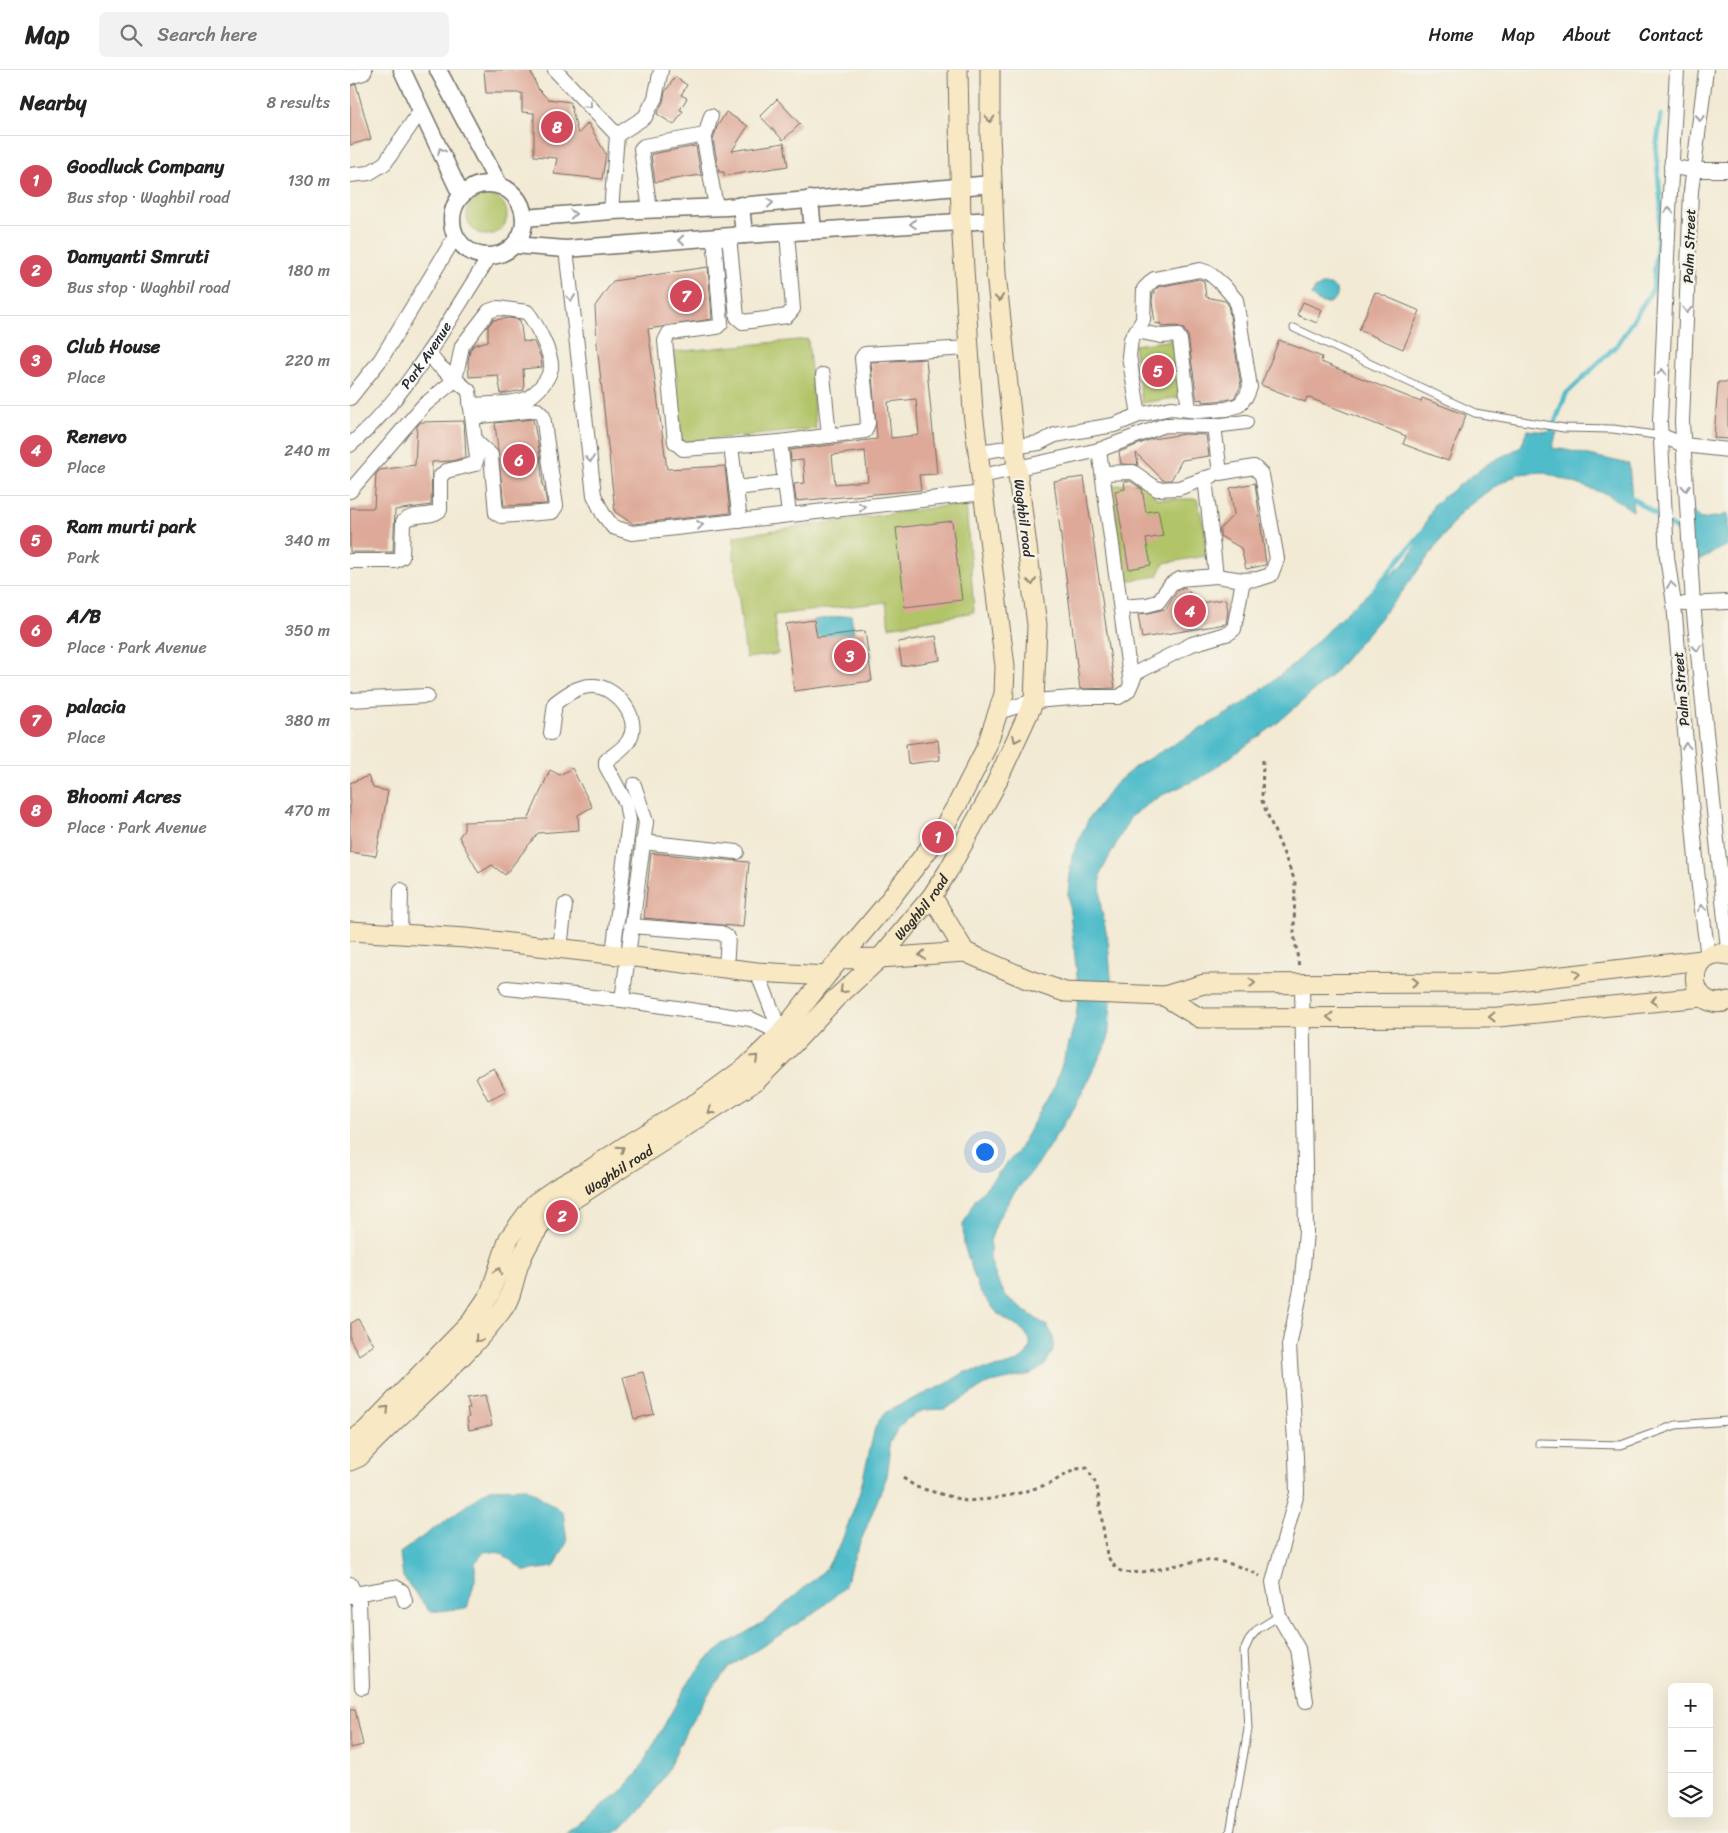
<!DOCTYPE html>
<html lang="en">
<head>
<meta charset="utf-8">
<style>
	body { margin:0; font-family:Sriracha,sans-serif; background:#f2f2f2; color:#222 }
	.controls { position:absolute; right:15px; bottom:15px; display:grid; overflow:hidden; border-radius:8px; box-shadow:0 5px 20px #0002 }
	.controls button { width:45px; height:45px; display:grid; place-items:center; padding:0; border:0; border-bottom:1px solid #e0e0e0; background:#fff; color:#222; font:25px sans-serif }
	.you { position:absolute; left:634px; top:1081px; width:18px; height:18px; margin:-12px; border:4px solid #fff; border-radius:50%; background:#1a73e8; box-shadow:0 0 0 8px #1a73e833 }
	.badge { display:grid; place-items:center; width:32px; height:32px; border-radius:50%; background:#d1495b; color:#fff; font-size:16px; font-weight:700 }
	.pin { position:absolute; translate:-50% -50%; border:2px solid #fff; box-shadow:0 1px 5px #0006 }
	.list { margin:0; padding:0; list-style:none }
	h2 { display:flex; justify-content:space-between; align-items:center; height:65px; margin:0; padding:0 20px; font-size:21px }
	h2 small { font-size:16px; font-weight:400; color:#767676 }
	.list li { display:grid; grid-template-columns:32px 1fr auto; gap:15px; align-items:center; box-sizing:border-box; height:90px; padding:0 20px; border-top:1px solid #e0e0e0 }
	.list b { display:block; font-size:19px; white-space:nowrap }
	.list p { margin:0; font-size:16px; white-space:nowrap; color:#767676 }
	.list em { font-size:16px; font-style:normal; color:#767676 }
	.icon { flex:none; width:28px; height:28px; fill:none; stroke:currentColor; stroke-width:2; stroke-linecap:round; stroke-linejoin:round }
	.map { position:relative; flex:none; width:1378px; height:1763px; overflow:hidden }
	header { display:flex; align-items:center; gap:30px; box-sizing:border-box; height:70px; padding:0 25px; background:#fff; border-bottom:1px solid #e0e0e0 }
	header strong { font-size:24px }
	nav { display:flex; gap:28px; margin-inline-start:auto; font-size:18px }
	.search { width:350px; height:45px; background:#f2f2f2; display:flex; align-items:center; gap:12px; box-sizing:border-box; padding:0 18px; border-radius:8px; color:#767676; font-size:19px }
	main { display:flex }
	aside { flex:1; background:#fff }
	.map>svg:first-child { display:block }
	.green { fill:#b1c467; stroke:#6e7849 }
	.water { fill:#50bcca; stroke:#3e747a }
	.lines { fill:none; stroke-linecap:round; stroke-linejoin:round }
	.stream { stroke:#50bcca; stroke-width:5 }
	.building { fill:#dea998; fill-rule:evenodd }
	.service-casing { stroke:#716e66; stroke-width:9 }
	.minor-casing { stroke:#716e66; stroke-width:16 }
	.tertiary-casing { stroke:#716e66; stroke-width:19 }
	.secondary-casing { stroke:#716e66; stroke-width:21 }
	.path { stroke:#716e66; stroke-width:3; stroke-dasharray:4 4; stroke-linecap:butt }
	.service { stroke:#fff; stroke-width:7 }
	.minor { stroke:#fff; stroke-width:14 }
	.tertiary { stroke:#fff; stroke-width:16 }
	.secondary { stroke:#f8e8c3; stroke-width:19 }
	.oneway { stroke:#a0a0a0 }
	.oneway2 { stroke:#928a77 }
	.labels { text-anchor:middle; stroke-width:5; stroke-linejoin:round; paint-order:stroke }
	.street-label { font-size:14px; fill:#2b2b2b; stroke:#f7f3e8 }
</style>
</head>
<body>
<header>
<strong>Map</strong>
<div class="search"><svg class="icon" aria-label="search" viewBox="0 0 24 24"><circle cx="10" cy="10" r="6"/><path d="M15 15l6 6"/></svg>Search here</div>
<nav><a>Home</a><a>Map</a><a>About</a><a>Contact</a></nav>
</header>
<main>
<aside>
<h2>Nearby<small>8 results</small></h2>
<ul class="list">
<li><span class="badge">1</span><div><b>Goodluck Company</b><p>Bus stop · Waghbil road</p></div><em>130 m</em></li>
<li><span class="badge">2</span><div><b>Damyanti Smruti</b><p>Bus stop · Waghbil road</p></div><em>180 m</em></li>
<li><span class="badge">3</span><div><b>Club House</b><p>Place</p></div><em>220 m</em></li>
<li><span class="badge">4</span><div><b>Renevo</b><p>Place</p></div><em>240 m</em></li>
<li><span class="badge">5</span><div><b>Ram murti park</b><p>Park</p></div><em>340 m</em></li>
<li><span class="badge">6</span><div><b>A/B</b><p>Place · Park Avenue</p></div><em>350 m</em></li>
<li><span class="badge">7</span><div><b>palacia</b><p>Place</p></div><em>380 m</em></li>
<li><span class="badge">8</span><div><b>Bhoomi Acres</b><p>Place · Park Avenue</p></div><em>470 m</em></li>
</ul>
</aside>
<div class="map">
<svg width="1378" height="1763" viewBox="0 0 1378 1763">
	<rect width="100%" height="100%" fill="#f7f3e8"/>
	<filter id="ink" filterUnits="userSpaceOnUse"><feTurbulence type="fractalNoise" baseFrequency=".02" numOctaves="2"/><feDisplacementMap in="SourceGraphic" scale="10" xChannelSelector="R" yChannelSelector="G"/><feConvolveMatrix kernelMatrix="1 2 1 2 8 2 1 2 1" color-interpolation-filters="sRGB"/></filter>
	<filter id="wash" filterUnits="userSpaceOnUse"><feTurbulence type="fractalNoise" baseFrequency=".0096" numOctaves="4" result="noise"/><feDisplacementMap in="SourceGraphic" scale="20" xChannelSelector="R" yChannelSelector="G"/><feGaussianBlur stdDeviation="1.12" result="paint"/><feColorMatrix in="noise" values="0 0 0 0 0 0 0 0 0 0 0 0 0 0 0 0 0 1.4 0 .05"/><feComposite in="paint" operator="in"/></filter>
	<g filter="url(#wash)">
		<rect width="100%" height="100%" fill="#f2ead4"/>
		<g class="green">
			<circle cx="137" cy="145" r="20"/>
			<path d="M458 269 466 359 332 372 324 282Z"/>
			<path d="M824 270 831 327 792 333 784 275Z"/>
			<path d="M794 412 807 429H847L861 485 814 493 808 506 775 511 761 416Z"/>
			<path d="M616 433 624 542 539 557 536 532 424 545 428 584 396 588 384 489V466Z"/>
		</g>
		<g class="water">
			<path d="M972 215H980L986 219 987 227C979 237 969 234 961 225L965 219Z"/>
			<path d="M1177 360 1207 363 1202 378 1216 380 1279 394 1283 441 1259 425 1192 402 1168 404 1142 418 1112 441 1052 522 981 606 925 655 852 707 810 726 781 746 750 804 751 838 758 871 762 921 758 970 726 1035 684 1099 663 1124 648 1149 640 1171V1189L647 1210 657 1228 698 1257 703 1266V1281L694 1296 681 1304 637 1314 595 1339 574 1340 557 1349 548 1358 539 1374 540 1384 537 1406 502 1493 494 1518 467 1541 377 1599 362 1618 337 1659 315 1705 286 1747 265 1763H215L270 1723 287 1704 340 1609 357 1589 375 1575 417 1550 476 1499 491 1473 509 1425 525 1358 533 1344 543 1338 596 1314 615 1302 651 1297 667 1292 676 1285 680 1278V1270L674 1261 648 1244 629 1220 614 1175 613 1155 625 1130 667 1082 705 1015 719 973 726 947 729 923 718 824 722 786 739 748 765 714 786 696 892 635 943 595 995 543 1056 492 1064 479 1084 434 1139 393 1171 377Z"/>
			<path d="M1337 435 1350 449 1372 446 1378 443V475L1342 493Z"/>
			<path d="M501 545 504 562 490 564 493 585 470 588 464 550Z"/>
			<path d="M177 1418 213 1442 217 1472 204 1497 175 1501 151 1483 135 1481 125 1493V1510L117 1538 80 1542 53 1507 50 1483 139 1419Z"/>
		</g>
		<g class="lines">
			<g class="stream">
				<path d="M1199 368 1216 324 1268 274 1303 219 1311 135 1306 80 1311 45"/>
				<path d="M1278 425 1336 466"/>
				<path d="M1021 523 1077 457"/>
			</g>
		</g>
		<g id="blocks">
			<g class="building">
				<path d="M134 0H180L188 19 198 29 220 32 228 64 238 53 256 84 252 109 204 104 207 88 184 86V43L172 42V23H136Z"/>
				<path d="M325 7 337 15 331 25 337 28 330 40 333 41 324 55 307 44 313 32 315 22Z"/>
				<path d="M6 14 21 69 0 75V16Z"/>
				<path d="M427 29 450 54 433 70 410 46Z"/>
				<path d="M376 42 398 56 382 81 434 73 438 96 374 106V102H369L363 70 367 57Z"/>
				<path d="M346 76 351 105 305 112 301 84Z"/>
				<path d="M358 197 362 249 298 259 317 399 375 396 380 443 283 454 265 442 247 274 245 236 263 211Z"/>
				<path d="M849 209 854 211 856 227 875 231 878 234 891 316 884 328 875 330 853 332V329L847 330 838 266 833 258 826 256 812 257 810 253 805 254 802 231 803 223H805V220L808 217Z"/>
				<path d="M1025 222 1070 241 1053 279 1009 260Z"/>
				<path d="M953 232 972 240 967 253 947 245Z"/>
				<path d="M159 248 170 250 173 271 184 272 191 288 192 297 173 299 174 320 151 324 148 305 119 307 118 292 120 280 124 275 138 271V256L143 250Z"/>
				<path d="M929 270 972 287 971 292 1071 332 1072 328 1116 345 1098 391 1053 374 1056 366 957 327 955 332 911 315Z"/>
				<path d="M576 289 587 404 569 405 571 420 446 431 444 414 455 413 453 390 441 391 440 380 527 369 521 292ZM566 329 569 365 541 368 538 332ZM515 381 518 411 485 414 482 385Z"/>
				<path d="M1368 312H1378V369L1364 368Z"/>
				<path d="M183 349 190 385 193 418 194 417 197 434 154 436 145 353Z"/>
				<path d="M114 351 116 387 102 391 82 392 81 435 45 440 43 482H0V438H24L26 404 30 400 65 395 67 356 71 352Z"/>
				<path d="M835 364 856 365 859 386 832 390 821 410H813L786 383 788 395 771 394 769 382 802 369Z"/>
				<path d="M734 407 765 618 730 619 704 411Z"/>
				<path d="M774 411H780L792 419 796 442 808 440 813 466 796 469 801 495 779 499 765 421 775 419Z"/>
				<path d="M905 413 916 494 915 495 896 499 891 478 870 466V459L884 444 880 418Z"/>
				<path d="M602 451 612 530 555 537 546 458Z"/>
				<path d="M834 517 850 533 876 529 878 541 876 554 792 568 788 544 799 543 816 539 827 521Z"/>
				<path d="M464 550 467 567 515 561 522 611 444 621 436 554Z"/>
				<path d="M586 566 590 590 552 596 548 572Z"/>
				<path d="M588 670 590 690 558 694 556 674Z"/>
				<path d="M222 698 242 737 228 745 229 760 188 763 155 805 142 795 129 803 109 767 114 760V752L178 750 200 700 210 705Z"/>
				<path d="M18 706 23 718 38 721 26 786 0 782V713Z"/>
				<path d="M301 783 399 792 393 857 294 848Z"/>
				<path d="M144 998 156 1021 138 1030 126 1007Z"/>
				<path d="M8 1249 24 1275 9 1285 0 1269V1254Z"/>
				<path d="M293 1302 304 1344 284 1349 273 1307Z"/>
				<path d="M135 1325 142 1355 119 1360 117 1348 119 1347 117 1339H120L117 1328Z"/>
				<path d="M0 1639H5L13 1675 0 1678Z"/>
			</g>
		</g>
	</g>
	<g filter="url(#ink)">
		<use href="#blocks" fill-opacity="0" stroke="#716e66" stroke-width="1"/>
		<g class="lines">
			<defs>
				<g id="service">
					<path d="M944 258 1125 343 1214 358 1263 359 1312 366"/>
					<path d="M1189 1373 1271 1375 1326 1355 1378 1351"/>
					<path d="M880 1763 898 1659 894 1581 900 1568 908 1559 929 1546"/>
				</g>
				<g id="minor">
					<path d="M205 0 267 65 261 141"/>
					<path d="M1327 0 1319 141 1310 351 1317 487 1324 534 1347 801 1358 887"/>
					<path d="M1356 0 1341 121 1332 352 1343 534 1378 879"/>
					<path d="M0 7 13 3 15 0"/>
					<path d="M361 46 354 70 366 137"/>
					<path d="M267 65 295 47 305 28 311 0"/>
					<path d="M1321 97 1343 100H1378"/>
					<path d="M0 105 19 103 35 93 71 40"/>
					<path d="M300 140 291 79 294 76 355 65"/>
					<path d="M379 166 387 247 393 252 437 246 443 239 437 162"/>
					<path d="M364 167 371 253 367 257 319 263 315 271 325 372 333 379 430 372"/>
					<path d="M216 179 244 425 253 444 263 457 282 463 633 423"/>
					<path d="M786 261 811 266 827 265 830 270 839 340"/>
					<path d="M473 305 479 366"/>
					<path d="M0 328 31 289 105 167"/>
					<path d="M122 347 187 340 193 346 206 436 202 442 151 446 146 443 141 385 125 371"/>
					<path d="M864 356 896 352"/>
					<path d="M1312 366 1334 375 1378 380"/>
					<path id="s1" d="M0 375C59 325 98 250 140 186"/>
					<path d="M381 376 390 451"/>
					<path d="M749 380 781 614"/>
					<path d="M629 382 689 373 705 365 764 355 789 345 821 338 849 341 877 339 889 335 897 325 900 317 886 230 873 215 859 203 850 200 804 209 794 219 793 250 781 269 779 286 789 345"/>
					<path d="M753 403 783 402 807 419 829 418 862 406"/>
					<path d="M632 406 749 380 815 355 864 356 870 403 904 397 912 405 927 489 921 505 908 509 893 510 884 559 879 563 842 574 786 603 778 621 769 627H736L684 631 648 642"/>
					<path d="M855 408 866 506 893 510"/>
					<path d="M386 418 435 412"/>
					<path d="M0 421 73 336 105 310 112 276 139 241 148 238 177 242C185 251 203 286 201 298 199 309 188 322 178 328 168 334 133 334 120 335"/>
					<path d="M439 444 430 372 515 361 518 353 512 288 515 284 619 278"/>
					<path d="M0 491H45L52 487 53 452C63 442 79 449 90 440V407L96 401 125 394 127 388 119 321 88 295 78 283"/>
					<path d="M1334 534 1378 532"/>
					<path d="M771 537 797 535 808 532 821 514 830 509 866 506"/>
					<path d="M0 630 77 626"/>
					<path d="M201 663 205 633C217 624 229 615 244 616 266 617 292 648 279 670 275 678 263 685 256 691V696L276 733 279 750 263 884"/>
					<path d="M292 772 387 782"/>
					<path d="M281 856 371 863 378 868 376 898"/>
					<path d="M50 864 51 820"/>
					<path d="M210 879 215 835"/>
					<path d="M407 902 431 963"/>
					<path d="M952 912 956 1162 951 1219 939 1276 946 1387 947 1423 923 1512 929 1546 948 1579 956 1631"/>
					<path d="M157 918 272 930 401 949 431 963 437 969"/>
					<path d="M272 930 296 752 284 715"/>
					<path d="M0 1514 9 1532 12 1617"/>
					<path d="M0 1526 5 1524 45 1517 52 1521 55 1531"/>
				</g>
				<g id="tertiary">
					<path d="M52 0 111 125"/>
					<path d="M88 0 149 115"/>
					<circle cx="138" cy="150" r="36"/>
					<path d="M460 129 463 161"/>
					<path d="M391 135 394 165"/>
					<path d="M174 148 261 141 377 137 642 114"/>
					<path d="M164 175 216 179 394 165 643 150"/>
				</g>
				<g id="secondary">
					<path d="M582 826 615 882"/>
					<path d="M0 861 116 868 277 886 407 902 476 906"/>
					<path d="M1378 885C1333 874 1336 944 1378 931"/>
					<path d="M491 889 530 888 615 882 677 909 715 922 814 926 854 914 1151 913 1352 890"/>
					<path d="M814 926 850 948 1148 947 1353 927"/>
					<path d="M0 1372 15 1361 121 1252 140 1224 159 1168 185 1133 205 1119 241 1099 280 1073 351 1030 396 997 431 963 476 906 534 837 588 767 607 735 636 678 654 624 655 596 623 342 611 151 608 0"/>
					<path id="s2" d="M0 1391 9 1387C56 1336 111 1295 152 1240 162 1228 164 1208 169 1194 176 1175 186 1160 199 1145L406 1011 443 974 484 930 530 888 582 826 598 801 643 720 684 631 687 555 667 398 646 204 640 64V0"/>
				</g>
			</defs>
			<use href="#service" class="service-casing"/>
			<use href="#minor" class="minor-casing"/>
			<use href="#tertiary" class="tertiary-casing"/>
			<use href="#secondary" class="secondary-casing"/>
			<g class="path">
				<path d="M913 690 912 731 945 811 944 863 949 897"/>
				<path d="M553 1408 566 1417 616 1431 641 1429 666 1424 699 1414 726 1399 737 1398 747 1416 757 1485C760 1490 763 1496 769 1500 784 1509 831 1492 850 1491 871 1489 891 1496 910 1506"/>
			</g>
			<use href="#service" class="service"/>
			<use href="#minor" class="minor"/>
			<use href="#tertiary" class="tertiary"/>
			<use href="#secondary" class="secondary"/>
		</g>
		<defs><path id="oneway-chevron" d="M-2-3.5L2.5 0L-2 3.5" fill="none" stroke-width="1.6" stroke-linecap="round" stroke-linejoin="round" transform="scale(1.25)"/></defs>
		<g class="oneway">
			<use href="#oneway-chevron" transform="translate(239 35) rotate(47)"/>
			<use href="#oneway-chevron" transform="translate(1350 48) rotate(97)"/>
			<use href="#oneway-chevron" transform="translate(91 81) rotate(-115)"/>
			<use href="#oneway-chevron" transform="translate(420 133) rotate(-5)"/>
			<use href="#oneway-chevron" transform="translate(1319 140) rotate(-87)"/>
			<use href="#oneway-chevron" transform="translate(223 144) rotate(-5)"/>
			<use href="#oneway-chevron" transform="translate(563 154) rotate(176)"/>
			<use href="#oneway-chevron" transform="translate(331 170) rotate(176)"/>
			<use href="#oneway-chevron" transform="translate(221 228) rotate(84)"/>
			<use href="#oneway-chevron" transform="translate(1337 240) rotate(92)"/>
			<use href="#oneway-chevron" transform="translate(1312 302) rotate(-88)"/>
			<use href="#oneway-chevron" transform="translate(240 389) rotate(84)"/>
			<use href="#oneway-chevron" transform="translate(1336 418) rotate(87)"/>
			<use href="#oneway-chevron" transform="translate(512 437) rotate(-6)"/>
			<use href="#oneway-chevron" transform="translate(350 455) rotate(-7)"/>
			<use href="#oneway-chevron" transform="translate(1321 515) rotate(-98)"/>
			<use href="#oneway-chevron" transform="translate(1347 578) rotate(84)"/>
			<use href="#oneway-chevron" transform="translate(1336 676) rotate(-95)"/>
			<use href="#oneway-chevron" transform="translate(1352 838) rotate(-97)"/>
		</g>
		<g class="oneway2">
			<use href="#oneway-chevron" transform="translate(640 49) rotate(91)"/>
			<use href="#oneway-chevron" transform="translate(649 228) rotate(84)"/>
			<use href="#oneway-chevron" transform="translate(682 512) rotate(83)"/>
			<use href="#oneway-chevron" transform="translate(666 669) rotate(115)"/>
			<use href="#oneway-chevron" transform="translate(572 885) rotate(176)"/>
			<use href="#oneway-chevron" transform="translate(1227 904) rotate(-6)"/>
			<use href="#oneway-chevron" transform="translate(1065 912)"/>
			<use href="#oneway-chevron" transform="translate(902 913) rotate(-1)"/>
			<use href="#oneway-chevron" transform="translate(493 920) rotate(136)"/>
			<use href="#oneway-chevron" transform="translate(1304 931) rotate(174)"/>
			<use href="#oneway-chevron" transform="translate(980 947) rotate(-180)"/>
			<use href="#oneway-chevron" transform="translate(1142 947) rotate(179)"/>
			<use href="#oneway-chevron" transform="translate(405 988) rotate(-44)"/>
			<use href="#oneway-chevron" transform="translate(361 1041) rotate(147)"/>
			<use href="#oneway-chevron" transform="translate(271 1079) rotate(-34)"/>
			<use href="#oneway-chevron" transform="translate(148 1201) rotate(-71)"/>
			<use href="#oneway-chevron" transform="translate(128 1269) rotate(130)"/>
			<use href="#oneway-chevron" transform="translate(36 1339) rotate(-46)"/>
		</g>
	</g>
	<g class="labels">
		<g class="street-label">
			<text transform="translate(1339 176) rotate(-88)" y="5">Palm Street</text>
			<text dy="5" stroke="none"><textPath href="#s1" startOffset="118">Park Avenue</textPath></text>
			<text transform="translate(674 448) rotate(83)" y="5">Waghbil road</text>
			<text transform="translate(1331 619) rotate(-95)" y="5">Palm Street</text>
			<text dy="5" stroke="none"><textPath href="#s2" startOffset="809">Waghbil road</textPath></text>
			<text dy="5" stroke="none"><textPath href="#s2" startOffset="405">Waghbil road</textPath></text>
		</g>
	</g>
</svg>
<div class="controls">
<button>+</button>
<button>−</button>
<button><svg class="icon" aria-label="layers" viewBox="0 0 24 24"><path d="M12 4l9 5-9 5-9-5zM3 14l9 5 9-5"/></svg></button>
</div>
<div class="you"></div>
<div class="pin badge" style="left:588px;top:767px">1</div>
<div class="pin badge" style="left:212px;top:1146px">2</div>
<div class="pin badge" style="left:500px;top:586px">3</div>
<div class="pin badge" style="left:840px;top:541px">4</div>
<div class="pin badge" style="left:808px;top:301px">5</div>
<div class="pin badge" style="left:169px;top:390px">6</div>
<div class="pin badge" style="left:336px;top:226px">7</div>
<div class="pin badge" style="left:207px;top:57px">8</div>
</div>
</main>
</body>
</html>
